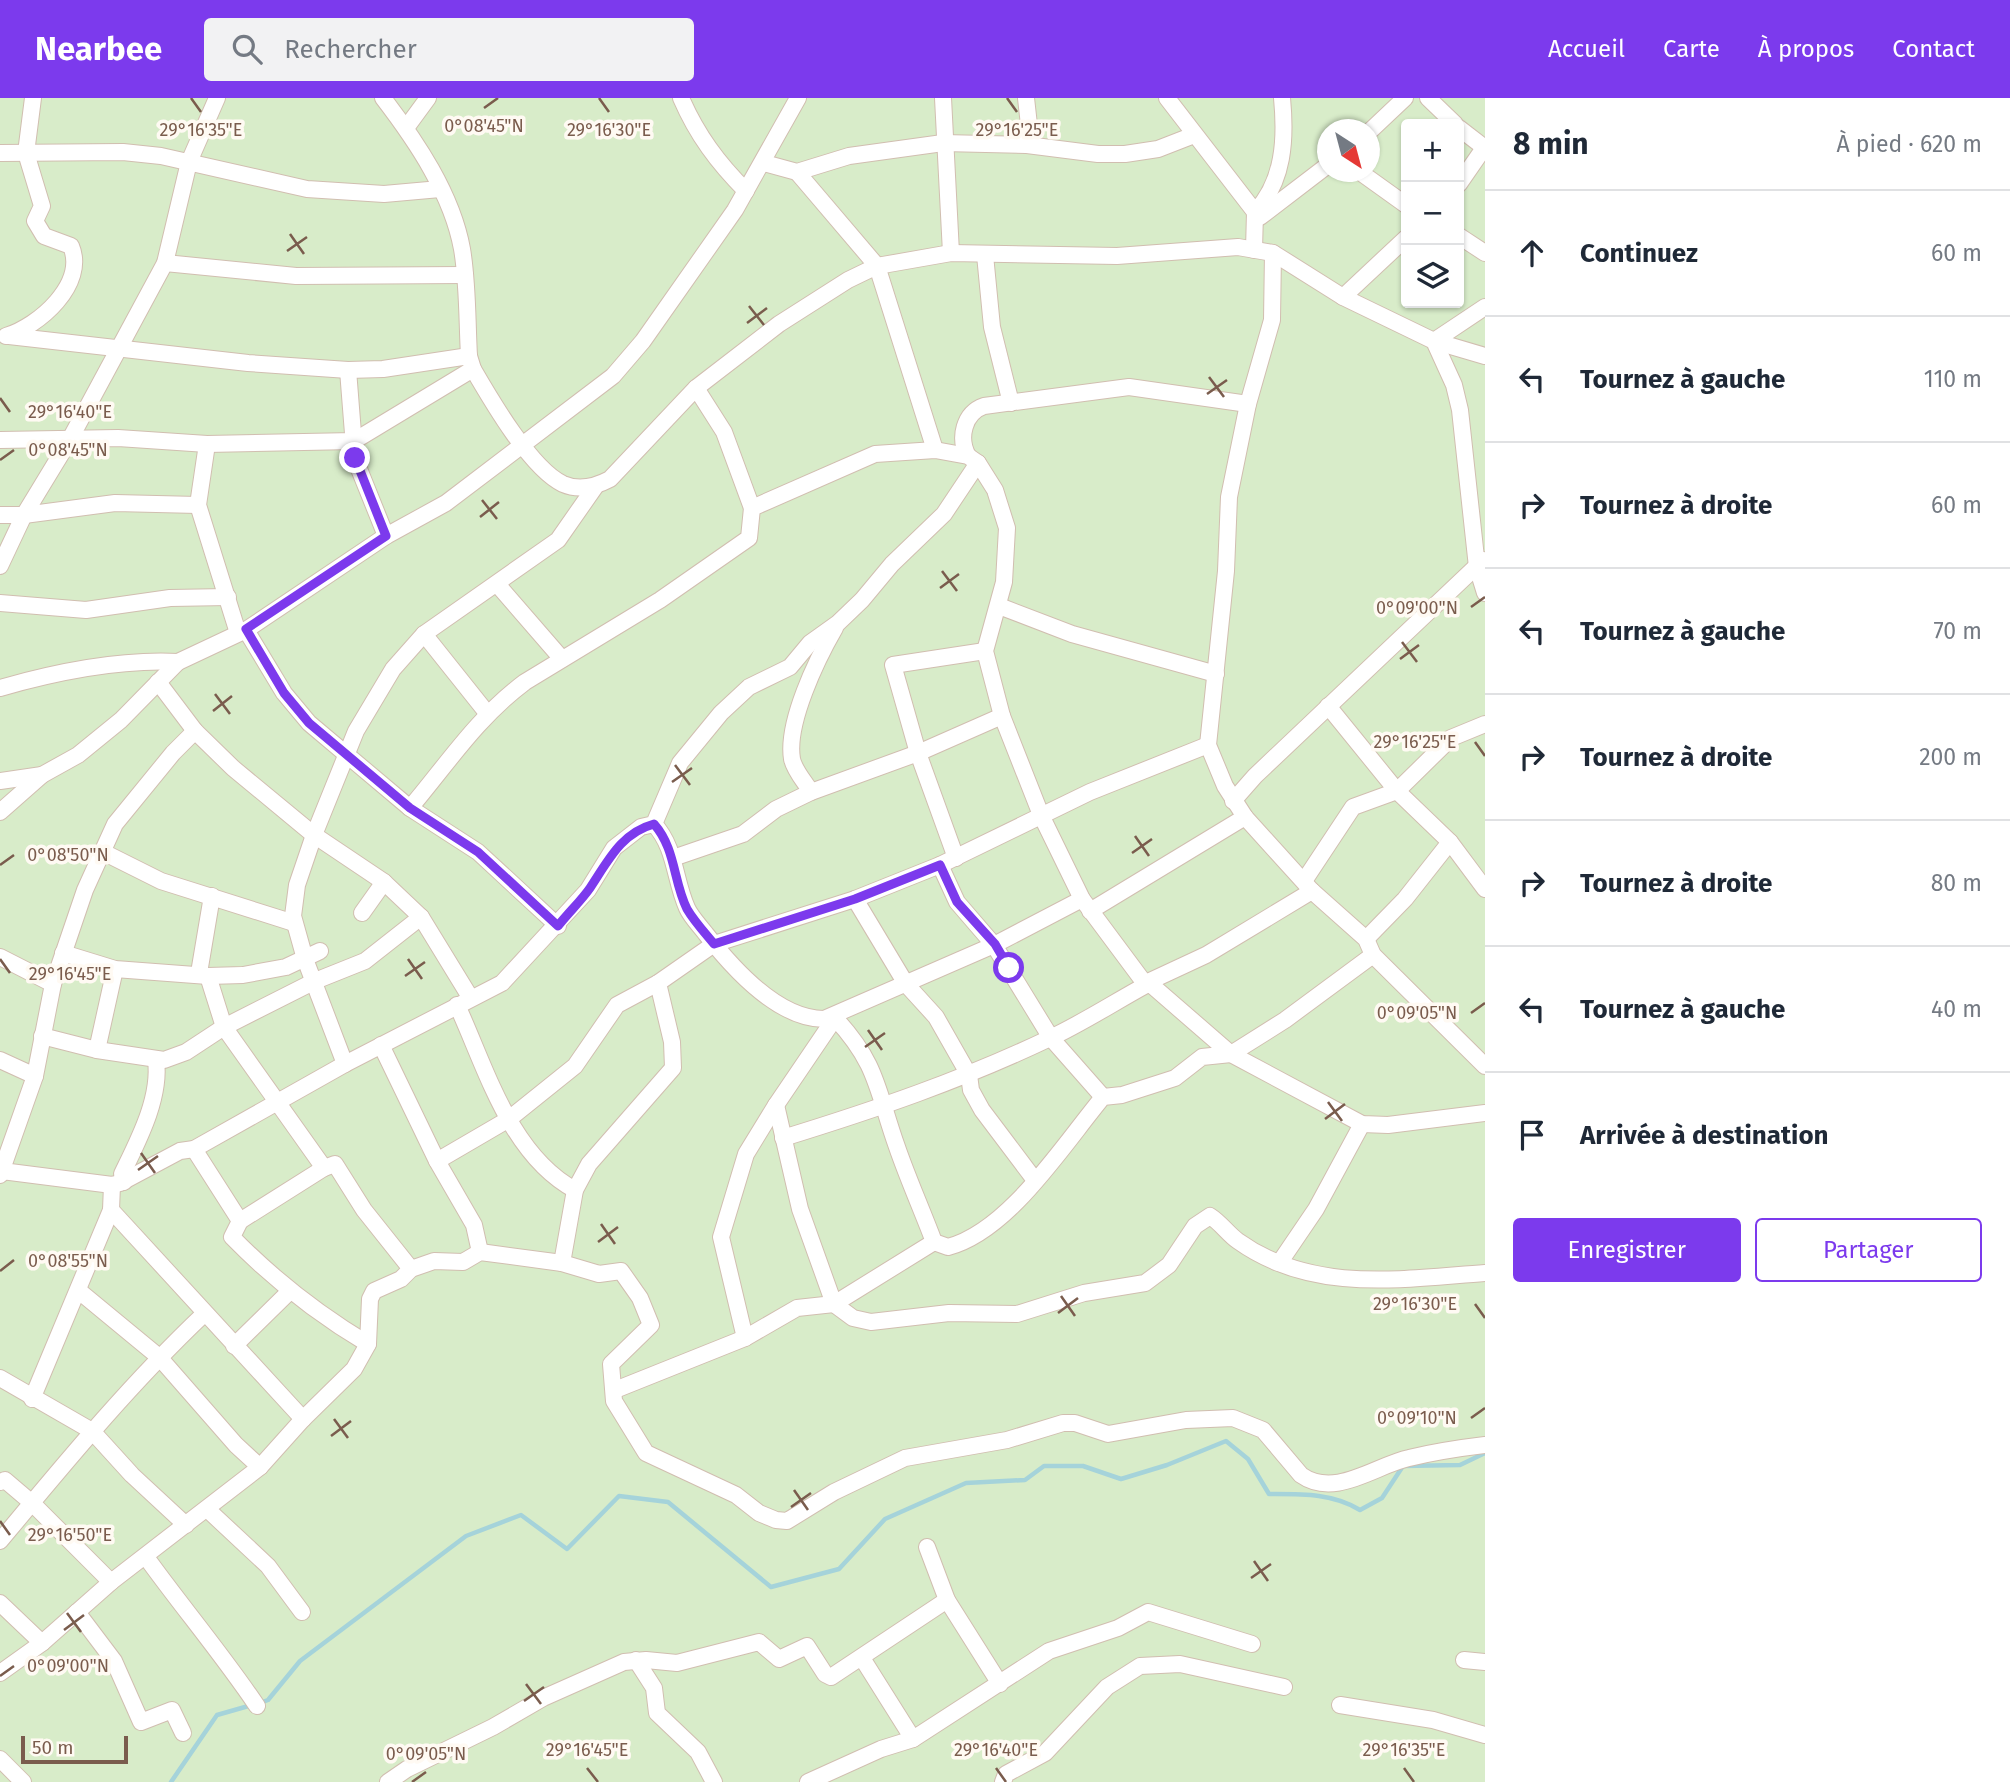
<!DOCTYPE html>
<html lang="fr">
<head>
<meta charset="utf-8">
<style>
	body { margin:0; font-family:"Fira Sans",sans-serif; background:#f2f2f3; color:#1f2937 }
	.controls { position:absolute; right:21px; top:21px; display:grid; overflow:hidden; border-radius:7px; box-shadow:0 2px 5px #0004 }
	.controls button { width:63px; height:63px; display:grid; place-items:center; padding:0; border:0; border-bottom:2px solid #e0e1e3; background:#fff; color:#1f2937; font:35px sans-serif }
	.compass { position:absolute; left:1317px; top:21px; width:63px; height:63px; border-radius:50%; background:#fff; box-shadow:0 2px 5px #0004; rotate:144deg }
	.scale { position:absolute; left:21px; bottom:18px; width:107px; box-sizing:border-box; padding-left:7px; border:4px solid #7a5c4d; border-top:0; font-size:19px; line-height:24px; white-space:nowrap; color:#7a5c4d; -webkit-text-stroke:5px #fffaf3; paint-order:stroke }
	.stop { position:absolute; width:21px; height:21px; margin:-16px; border:5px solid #7c3aed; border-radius:50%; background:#fff }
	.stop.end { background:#7c3aed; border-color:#fff; box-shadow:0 2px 7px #0008 }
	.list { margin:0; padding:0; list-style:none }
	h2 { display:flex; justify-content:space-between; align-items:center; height:91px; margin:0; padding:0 28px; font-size:30px }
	h2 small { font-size:23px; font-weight:400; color:#747a83 }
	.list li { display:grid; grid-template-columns:46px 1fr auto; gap:21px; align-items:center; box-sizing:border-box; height:126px; padding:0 28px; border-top:2px solid #e0e1e3 }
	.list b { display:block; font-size:26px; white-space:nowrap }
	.list em { font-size:23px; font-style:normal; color:#747a83 }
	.actions { display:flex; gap:14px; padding:21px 28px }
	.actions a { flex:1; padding:16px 0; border:2px solid #7c3aed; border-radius:7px; text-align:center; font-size:24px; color:#7c3aed }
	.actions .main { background:#7c3aed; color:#fff }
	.icon { flex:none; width:38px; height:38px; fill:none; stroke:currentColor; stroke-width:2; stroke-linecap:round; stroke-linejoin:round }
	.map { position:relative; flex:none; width:1485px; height:1684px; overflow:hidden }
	header { display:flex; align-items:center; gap:42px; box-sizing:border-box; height:98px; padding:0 35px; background:#7c3aed; color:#fff }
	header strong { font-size:33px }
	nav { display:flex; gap:38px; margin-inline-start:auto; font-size:24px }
	.search { width:490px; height:63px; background:#f2f2f3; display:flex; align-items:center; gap:18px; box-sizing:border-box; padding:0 24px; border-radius:7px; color:#747a83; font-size:26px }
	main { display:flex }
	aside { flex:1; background:#fff }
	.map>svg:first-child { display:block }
	.green { fill:#d8ecc9; fill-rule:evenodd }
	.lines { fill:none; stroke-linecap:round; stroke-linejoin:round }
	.stream { stroke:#a5d3da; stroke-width:4.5 }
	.minor-casing { stroke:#d1beb0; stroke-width:18 }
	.minor { stroke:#fff; stroke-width:16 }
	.route { stroke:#7c3aed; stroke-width:9 }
	.ticks { fill:none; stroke:#7a5c4d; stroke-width:2.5 }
	.ticks-label { font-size:18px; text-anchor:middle; fill:#7a5c4d; stroke:#fffaf3; stroke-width:7; stroke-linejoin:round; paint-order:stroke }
</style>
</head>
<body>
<header>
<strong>Nearbee</strong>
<div class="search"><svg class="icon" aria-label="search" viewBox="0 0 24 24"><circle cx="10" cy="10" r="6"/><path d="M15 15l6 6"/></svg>Rechercher</div>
<nav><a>Accueil</a><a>Carte</a><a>À propos</a><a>Contact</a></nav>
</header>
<main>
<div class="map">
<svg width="1485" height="1684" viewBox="0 0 1485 1684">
	<rect width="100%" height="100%" fill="#fdf6ec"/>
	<path class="green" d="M0 0H1485V1684H0ZM1406 26H1459V205H1406ZM1328 32H1370V74H1328Z"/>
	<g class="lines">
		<g class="stream">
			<path d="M260 1605 268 1602 300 1563 466 1438 521 1417 567 1451 619 1398 668 1404 771 1489 839 1471 885 1421 966 1385 1025 1382 1044 1368H1083L1121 1381 1167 1367 1226 1343 1248 1361 1269 1396C1301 1396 1333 1395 1360 1412L1382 1400 1403 1368 1460 1367 1485 1355"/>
			<path d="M171 1684 217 1617 252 1607"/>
		</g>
		<defs>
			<g id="minor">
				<path d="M383 0C416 43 452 96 462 151 468 186 467 223 469 258L473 271C491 302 531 371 563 386 579 393 595 389 610 381L696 290 779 226 848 182 877 168 951 155 1117 158 1238 149 1273 155 1343 199 1434 243 1454 287 1460 312 1477 469 1485 495"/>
				<path d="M681 0C697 37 718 65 746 93"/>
				<path d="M943 0 951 155"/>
				<path d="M1026 0 1029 27 1027 47"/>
				<path d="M1167 0 1255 114 1254 152"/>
				<path d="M1428 0 1455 26"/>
				<path d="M406 30 428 0"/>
				<path d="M1459 30 1485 50"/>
				<path d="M1370 33 1405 0"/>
				<path d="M0 55 123 54 161 58 307 91 384 96 440 91"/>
				<path d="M764 65 797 74 849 58 943 45 1027 47 1098 56H1125L1158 51 1194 37"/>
				<path d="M797 74 877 168 935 352"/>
				<path d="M1360 74 1406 107"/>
				<path d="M1459 86 1484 50"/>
				<path d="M1255 114C1284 83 1286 41 1282 0"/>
				<path d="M1260 119 1328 67"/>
				<path d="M1459 138 1485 155"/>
				<path d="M1273 155 1272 222 1248 306 1229 399 1226 473 1208 647 1225 688 1245 719 1312 793 1366 841 1373 857 1485 968"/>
				<path d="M985 157 992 229 1011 305"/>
				<path d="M165 165 296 178 465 177"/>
				<path d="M1343 199 1406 140"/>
				<path d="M6 238C39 228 87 186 71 148L44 138 35 123 42 108 26 55 33 0"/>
				<path d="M9 238 248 265 348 272 383 271 469 258"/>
				<path d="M1434 243 1485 209"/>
				<path d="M1434 243 1485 258"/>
				<path d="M348 272 355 361 386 438"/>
				<path d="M696 290 724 334 752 410"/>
				<path d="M0 342 118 340 207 346 354 343 473 271"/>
				<path d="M207 346 198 407 238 535"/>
				<path d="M968 358C958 340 964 315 984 308L1129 289 1248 306"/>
				<path d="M0 417H24L115 405 198 407"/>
				<path d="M0 468 24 417 69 343 165 165 189 64 217 0"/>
				<path d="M497 486 562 561"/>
				<path d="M0 505 86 512 170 500 228 499"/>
				<path d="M999 508 1072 536 1216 576"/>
				<path d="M246 532 284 595 309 625 410 710 478 754 558 828"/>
				<path d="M424 536 487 615"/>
				<path d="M158 584 195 633 233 670 314 737 384 784 421 819 470 899"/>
				<path d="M0 590C56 574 120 561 178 564"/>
				<path d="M1328 608 1397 693 1450 744 1485 791"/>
				<path d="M0 683 42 677"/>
				<path d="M811 694C805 684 794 672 792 661 786 625 817 561 835 530"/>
				<path d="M1233 703 1255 678 1483 462"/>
				<path d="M410 710C448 665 477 620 525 584L660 502 749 440 752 410 875 356 935 352 968 358 978 365 995 392 1007 430 1004 484 985 553 1002 618 1041 717 1082 801 1146 887 1148 884 1231 956 1362 1026 1388 1027 1485 1015"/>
				<path d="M0 714 42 677 78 657 121 622 178 564 246 532 386 438 446 405 613 278 643 243 735 112 798 0"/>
				<path d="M654 726C676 750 674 781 687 810 691 819 700 828 706 836 734 872 785 929 835 920 878 966 877 993 897 1049 908 1081 922 1112 934 1144L948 1149C1009 1133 1063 1047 1103 999L1122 997 1175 980 1202 959 1231 956 1285 922 1373 857"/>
				<path d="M103 754 161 783 294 825"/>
				<path d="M673 760 743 736 776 711 811 694 918 655 1002 618"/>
				<path d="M956 760 918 655 893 567 985 553"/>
				<path d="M940 767 957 804 994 847 1051 940 1103 999"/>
				<path d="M1304 783 1353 709 1397 693 1451 640 1485 626"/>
				<path d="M855 801 906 886 936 919 969 977 971 992 982 1012 1034 1081"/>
				<path d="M1090 813 1245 719"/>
				<path d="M362 815 384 784"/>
				<path d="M1366 841 1405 801 1450 744"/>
				<path d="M63 855 115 871 208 878 243 877 286 869 320 853"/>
				<path d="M0 859 53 886"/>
				<path d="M199 875 212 798"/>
				<path d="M208 878 224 929 324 1070 335 1066 364 1112 411 1171"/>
				<path d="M1148 884 1206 857 1312 793"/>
				<path d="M457 907C486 970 510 1057 575 1092"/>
				<path d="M824 921 994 847 1082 801"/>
				<path d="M42 938 97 952 164 962 186 954 224 929 315 883 365 863 421 819"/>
				<path d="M381 947 437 1063 474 1127 480 1154"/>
				<path d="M97 952 115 871"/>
				<path d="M0 962 35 978"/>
				<path d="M345 966 305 861 293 818 297 787 314 737 356 633 393 571 424 536 558 442 595 389"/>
				<path d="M776 1007 800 1111 834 1206 853 1220 871 1224 949 1215 1017 1216 1084 1195 1145 1185 1169 1167 1195 1128 1210 1118C1221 1125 1228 1136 1238 1143 1312 1196 1401 1181 1485 1175"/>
				<path d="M783 1040C874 1012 962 982 1048 941 1081 926 1113 905 1146 887"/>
				<path d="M194 1051 240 1123 232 1139C274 1182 316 1215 368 1246"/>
				<path d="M437 1063 509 1021 575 968 617 907 658 885 714 846 855 801 940 767 1090 694 1208 647"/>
				<path d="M2 1073 112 1087 120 1085 180 1053 194 1051 345 966 502 885 588 792 614 750 641 729 654 726 680 665 721 615 749 589 790 569 810 545 838 525 862 502 892 466 944 416 978 365"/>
				<path d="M0 1077 35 978 53 886 85 792 115 726 173 655 195 633"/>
				<path d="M124 1084 122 1076C138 1043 161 1000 156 962"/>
				<path d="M112 1087 111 1112 303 1321"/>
				<path d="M240 1123 324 1070"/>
				<path d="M1280 1164 1316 1111 1362 1026"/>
				<path d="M562 1165 575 1092 589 1066 673 970 672 944 658 885"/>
				<path d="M79 1193 159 1259 236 1347 260 1369"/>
				<path d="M745 1240 721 1139 746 1056 776 1007 835 920"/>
				<path d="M234 1248 289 1194"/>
				<path d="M0 1280 92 1333 132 1377 186 1427"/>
				<path d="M615 1292 745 1240 797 1210 834 1206 934 1144"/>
				<path d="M32 1301 111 1112"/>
				<path d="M0 1384 5 1382 32 1405 111 1484"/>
				<path d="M207 1411 268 1468 302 1514"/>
				<path d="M0 1443C65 1365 130 1286 204 1216"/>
				<path d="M927 1449 947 1502 1000 1586"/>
				<path d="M146 1459C182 1509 222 1556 257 1608"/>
				<path d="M0 1505 42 1545"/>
				<path d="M77 1514 114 1563 141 1624 172 1612 183 1635"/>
				<path d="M862 1560 913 1641"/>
				<path d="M636 1562 654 1590 657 1615 698 1654 714 1684"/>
				<path d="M1464 1562 1485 1564"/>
				<path d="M0 1575 42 1545 111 1484 260 1369 303 1321 354 1271 368 1246 370 1201 374 1193 401 1181 411 1171 434 1163 463 1164 480 1154 562 1165 599 1176 621 1173 640 1200 651 1227 611 1266 614 1303 646 1355 736 1397 759 1415 776 1422 787 1423 834 1394 905 1360 1007 1342 1063 1325H1075L1108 1336 1186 1322 1233 1320 1263 1332 1301 1377C1335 1401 1376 1367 1409 1360 1434 1354 1460 1350 1485 1347"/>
				<path d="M1340 1607 1433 1622 1485 1637"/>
				<path d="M0 1661 23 1684"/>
				<path d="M388 1684 407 1671 493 1629 543 1600 624 1564 646 1562 677 1565 759 1544 779 1561 807 1548 825 1576 831 1579 947 1502"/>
				<path d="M808 1684 881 1651 913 1641 1049 1553 1118 1530 1148 1514 1252 1546"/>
				<path d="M1003 1684 1006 1676 1045 1655 1107 1589 1140 1568 1180 1566 1284 1589"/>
			</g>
		</defs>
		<use href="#minor" class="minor-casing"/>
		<use href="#minor" class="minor"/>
	</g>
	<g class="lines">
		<path class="route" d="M355 360 386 438 246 531 284 595 309 625 410 710 478 754 558 828C568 815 581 803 590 790 608 763 621 735 654 726 676 751 673 783 687 811 694 823 705 835 714 846L855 801 940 767 957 804 995 846 1009 870"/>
	</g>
	<path class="ticks" d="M191 0 201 14M599 0 609 14M1007 0 1017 14M484 10 498 0M290 136 304 156M287 153 307 139M749 208 764 227M747 225 767 210M1209 279 1224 299M1207 296 1227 282M0 300 10 314M0 362 14 352M482 402 497 421M480 419 499 404M942 473 957 493M940 490 959 476M1471 509 1485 499M1402 544 1417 564M1400 561 1419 547M215 596 230 616M213 613 232 598M1475 644 1485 658M675 667 690 687M672 684 692 670M1135 738 1149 758M1132 755 1152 741M0 767 14 757M0 861 10 875M408 861 422 881M405 878 425 864M1471 915 1485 905M868 932 882 952M865 949 885 935M1328 1004 1342 1023M1325 1021 1345 1006M141 1055 155 1075M138 1072 158 1058M601 1126 615 1146M598 1144 618 1129M0 1173 14 1162M1061 1198 1075 1218M1475 1206 1485 1220M1058 1215 1078 1200M1471 1320 1485 1310M334 1321 348 1340M331 1338 351 1323M794 1392 808 1412M791 1409 811 1395M0 1423 10 1437M1254 1463 1268 1483M1251 1480 1271 1466M67 1515 81 1534M64 1532 84 1517M0 1578 14 1568M526 1586 541 1606M524 1603 544 1589M587 1670 598 1684M996 1670 1006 1684M1404 1670 1414 1684M412 1684 426 1674"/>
	<g class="ticks-label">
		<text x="484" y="34">0°08'45"N</text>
		<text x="201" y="38">29°16'35"E</text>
		<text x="609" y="38">29°16'30"E</text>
		<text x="1017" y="38">29°16'25"E</text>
		<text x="70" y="320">29°16'40"E</text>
		<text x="68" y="358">0°08'45"N</text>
		<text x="1417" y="516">0°09'00"N</text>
		<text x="1415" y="650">29°16'25"E</text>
		<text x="68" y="763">0°08'50"N</text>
		<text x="70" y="882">29°16'45"E</text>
		<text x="1417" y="921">0°09'05"N</text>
		<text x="68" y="1169">0°08'55"N</text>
		<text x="1415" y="1212">29°16'30"E</text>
		<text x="1417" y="1326">0°09'10"N</text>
		<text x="70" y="1443">29°16'50"E</text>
		<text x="68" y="1574">0°09'00"N</text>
		<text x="587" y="1658">29°16'45"E</text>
		<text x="996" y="1658">29°16'40"E</text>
		<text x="1404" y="1658">29°16'35"E</text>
		<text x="426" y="1662">0°09'05"N</text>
	</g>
</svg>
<div class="controls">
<button>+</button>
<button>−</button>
<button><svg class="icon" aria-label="layers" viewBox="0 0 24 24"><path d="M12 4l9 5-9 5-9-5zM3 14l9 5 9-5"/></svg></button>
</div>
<svg class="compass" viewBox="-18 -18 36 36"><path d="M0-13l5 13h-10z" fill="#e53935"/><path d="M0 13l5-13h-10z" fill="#747a83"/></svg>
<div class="scale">50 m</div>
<div class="stop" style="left:1009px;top:870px"></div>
<div class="stop end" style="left:355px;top:360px"></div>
</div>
<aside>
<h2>8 min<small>À pied · 620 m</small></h2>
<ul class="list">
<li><svg class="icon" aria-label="ahead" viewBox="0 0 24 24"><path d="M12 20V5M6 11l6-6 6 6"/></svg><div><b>Continuez</b></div><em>60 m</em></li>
<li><svg class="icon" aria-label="left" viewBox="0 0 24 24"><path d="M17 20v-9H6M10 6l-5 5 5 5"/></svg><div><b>Tournez à gauche</b></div><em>110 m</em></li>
<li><svg class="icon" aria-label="right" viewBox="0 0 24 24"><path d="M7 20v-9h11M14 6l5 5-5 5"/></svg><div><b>Tournez à droite</b></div><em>60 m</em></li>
<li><svg class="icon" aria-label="left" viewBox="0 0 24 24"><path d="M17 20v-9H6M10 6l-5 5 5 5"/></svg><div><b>Tournez à gauche</b></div><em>70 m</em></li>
<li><svg class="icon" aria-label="right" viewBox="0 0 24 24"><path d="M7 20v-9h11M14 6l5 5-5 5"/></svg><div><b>Tournez à droite</b></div><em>200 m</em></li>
<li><svg class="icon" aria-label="right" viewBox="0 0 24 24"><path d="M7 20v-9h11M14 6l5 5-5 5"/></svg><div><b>Tournez à droite</b></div><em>80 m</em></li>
<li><svg class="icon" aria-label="left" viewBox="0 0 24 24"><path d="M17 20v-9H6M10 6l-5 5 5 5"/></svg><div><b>Tournez à gauche</b></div><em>40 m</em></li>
<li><svg class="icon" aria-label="arrive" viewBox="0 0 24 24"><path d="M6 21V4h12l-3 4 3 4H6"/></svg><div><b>Arrivée à destination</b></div></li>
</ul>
<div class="actions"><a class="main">Enregistrer</a><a>Partager</a></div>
</aside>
</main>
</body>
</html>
